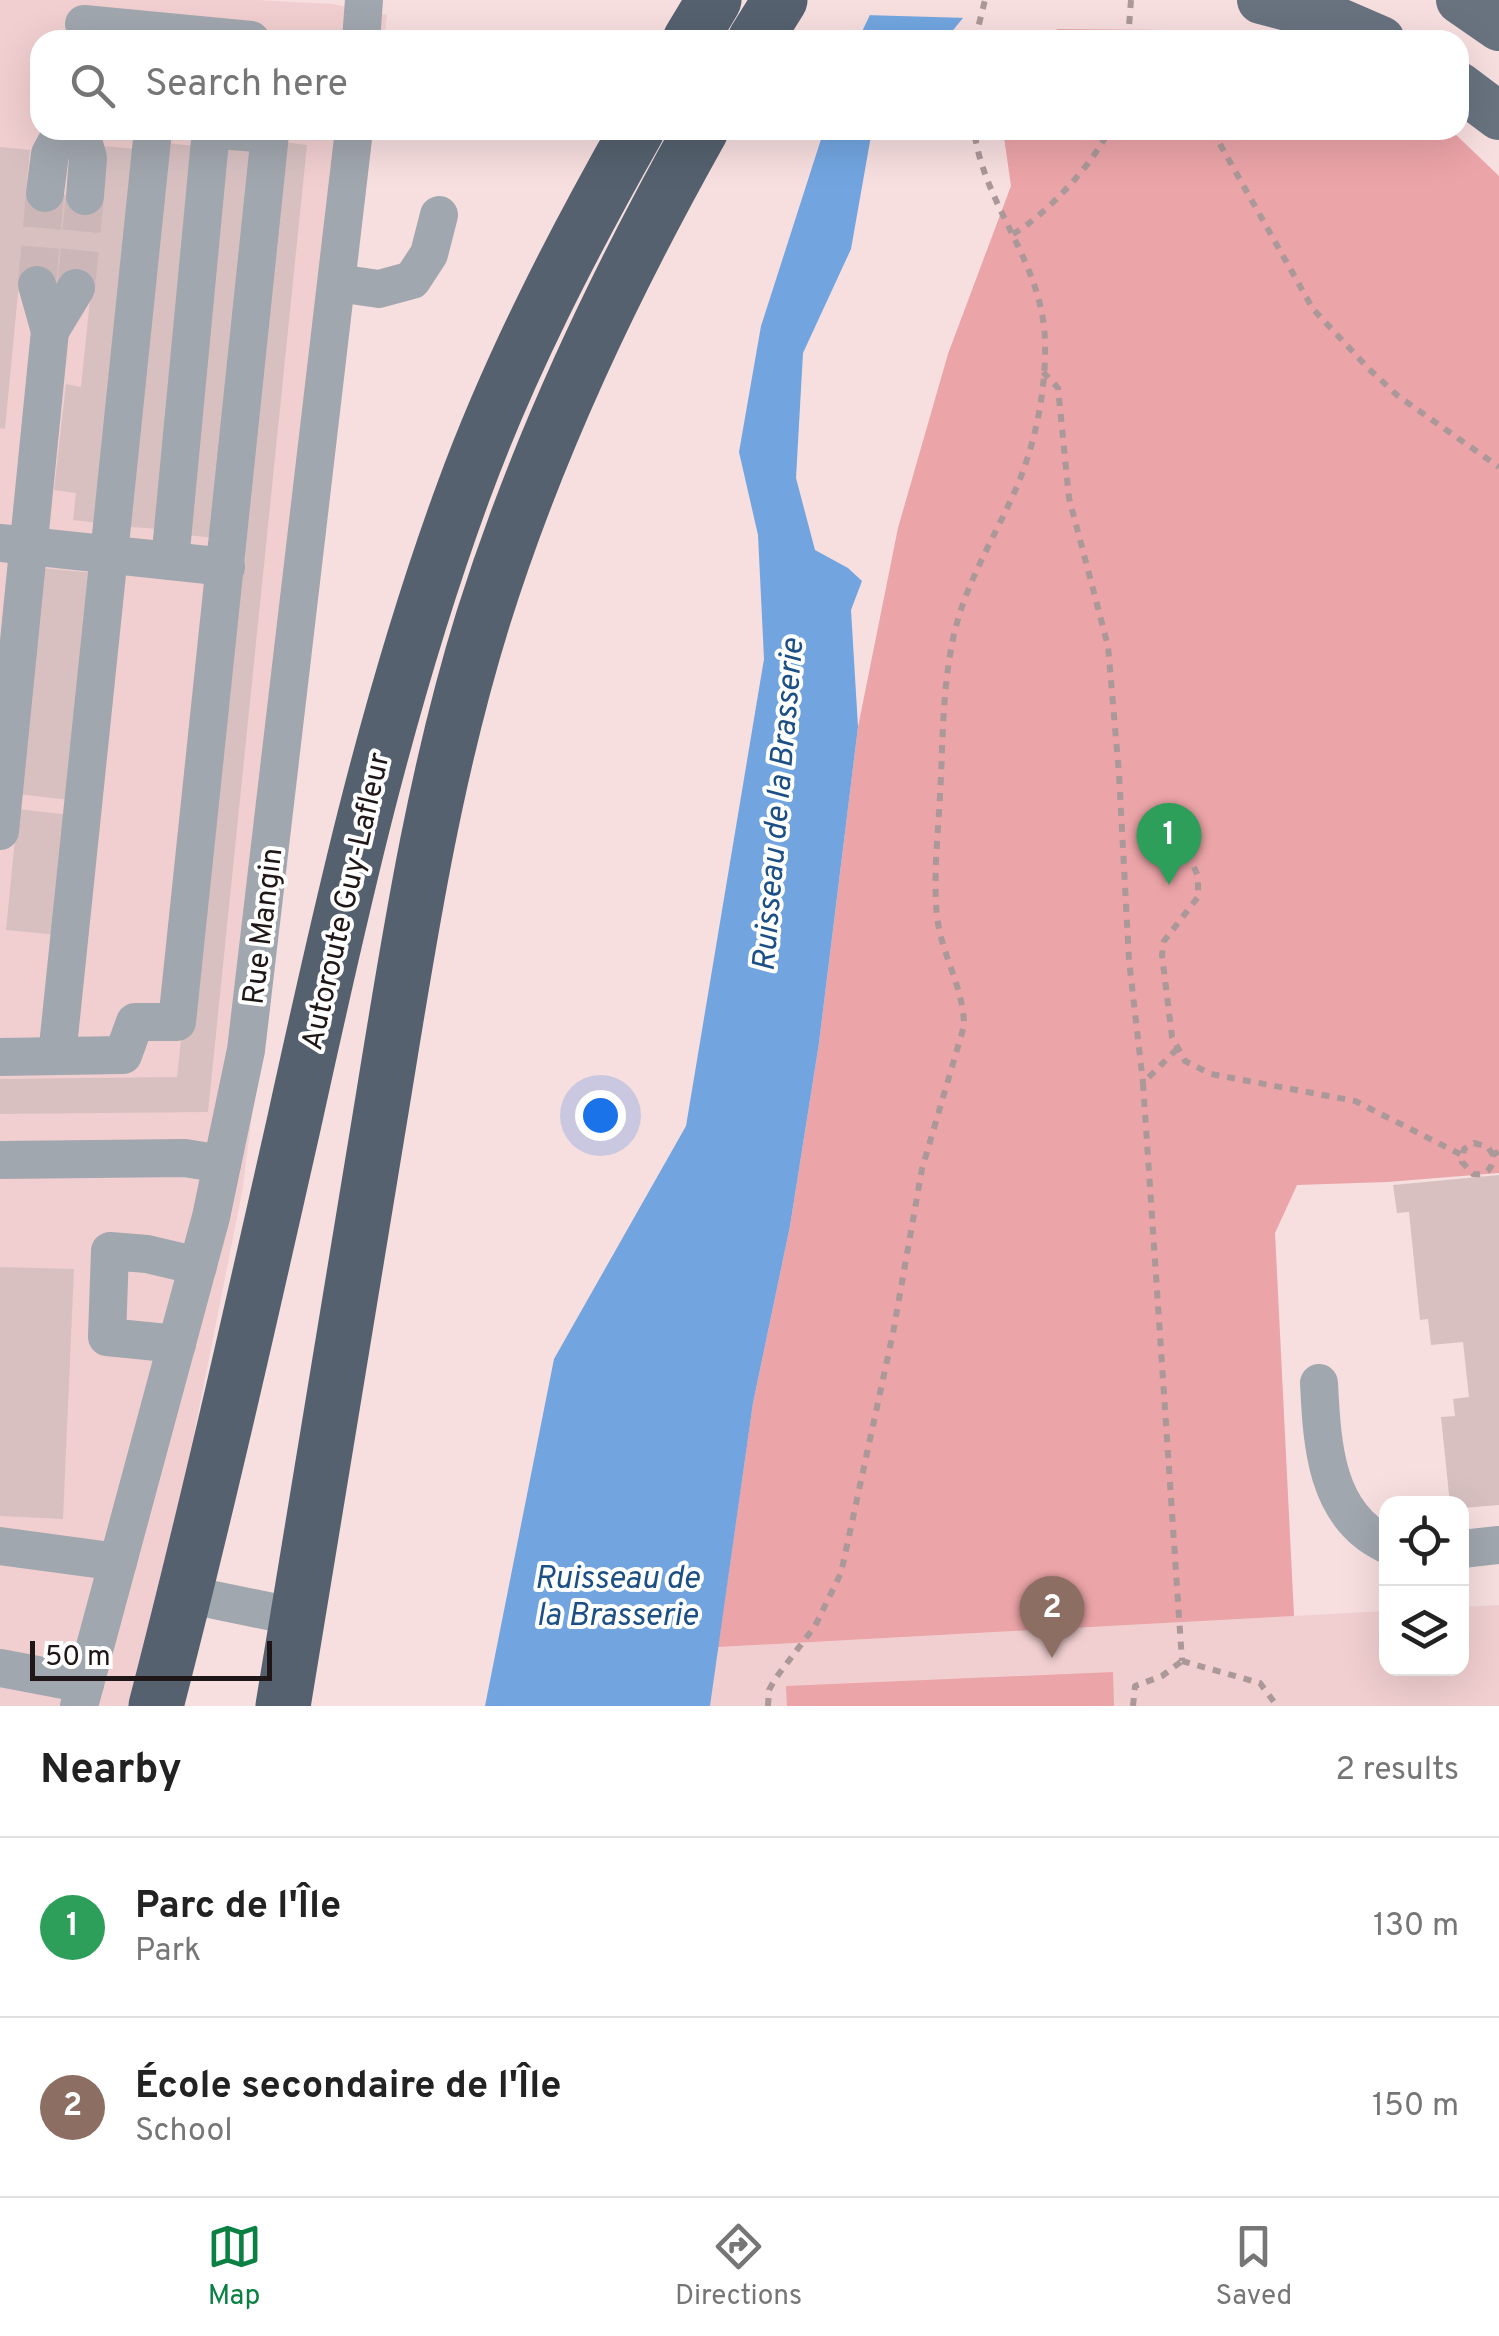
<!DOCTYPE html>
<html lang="en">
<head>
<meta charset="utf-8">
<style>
	body { margin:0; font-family:Overpass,sans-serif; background:#f2f2f2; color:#222 }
	.controls { position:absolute; right:30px; bottom:30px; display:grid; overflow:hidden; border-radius:20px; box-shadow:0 10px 40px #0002 }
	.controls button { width:90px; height:90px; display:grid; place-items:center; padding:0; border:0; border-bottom:2px solid #e0e0e0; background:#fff; color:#222; font:50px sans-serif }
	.scale { position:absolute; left:30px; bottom:25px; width:242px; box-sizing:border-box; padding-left:10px; border:5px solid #1f1617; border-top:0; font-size:28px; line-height:35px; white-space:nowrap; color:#1f1617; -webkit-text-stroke:8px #fff; paint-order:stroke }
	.you { position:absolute; left:600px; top:1115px; width:35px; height:35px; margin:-25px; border:8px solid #fff; border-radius:50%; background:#1a73e8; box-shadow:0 0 0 15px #1a73e833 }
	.badge { display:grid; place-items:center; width:65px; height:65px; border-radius:50%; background:#0b8043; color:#fff; font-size:32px; font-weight:700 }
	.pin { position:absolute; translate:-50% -82px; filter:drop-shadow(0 2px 5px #0008) }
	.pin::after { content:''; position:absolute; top:52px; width:35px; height:30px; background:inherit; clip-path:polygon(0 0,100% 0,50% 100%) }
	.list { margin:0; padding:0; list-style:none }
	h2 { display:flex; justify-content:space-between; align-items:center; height:130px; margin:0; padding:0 40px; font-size:42px }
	h2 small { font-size:32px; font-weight:400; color:#767676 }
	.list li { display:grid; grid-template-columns:65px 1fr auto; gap:30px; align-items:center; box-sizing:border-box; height:180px; padding:0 40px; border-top:2px solid #e0e0e0 }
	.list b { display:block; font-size:38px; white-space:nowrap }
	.list p { margin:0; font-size:32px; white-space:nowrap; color:#767676 }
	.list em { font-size:32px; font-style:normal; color:#767676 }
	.icon { flex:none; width:55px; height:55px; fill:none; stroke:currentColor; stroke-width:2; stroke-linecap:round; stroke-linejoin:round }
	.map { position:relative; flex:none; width:1499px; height:1706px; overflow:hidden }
	.search { position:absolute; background:#fff; box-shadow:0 10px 40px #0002; left:30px; right:30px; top:30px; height:110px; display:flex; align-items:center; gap:25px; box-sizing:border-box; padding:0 35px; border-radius:30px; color:#767676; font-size:38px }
	.sheet { height:490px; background:#fff }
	nav { display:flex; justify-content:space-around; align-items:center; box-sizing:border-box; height:140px; border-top:2px solid #e0e0e0; background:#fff; font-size:28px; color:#767676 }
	nav a { display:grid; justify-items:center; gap:5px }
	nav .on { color:#0b8043 }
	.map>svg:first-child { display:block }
	.built { fill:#f1cfd0 }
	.green { fill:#eba4a8 }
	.water { fill:#72a5e0 }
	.pier { fill:#f7dedf }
	.building { fill:#d8c0c1 }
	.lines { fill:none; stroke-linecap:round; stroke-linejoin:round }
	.minor-tunnel { stroke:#ccb6b7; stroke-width:38; stroke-dasharray:38 19; stroke-linecap:butt }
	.path { stroke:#ab9899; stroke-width:6; stroke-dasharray:8 8; stroke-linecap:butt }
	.minor { stroke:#a1a7ae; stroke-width:38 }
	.major { stroke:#697380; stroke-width:48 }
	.highway { stroke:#55616f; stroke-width:55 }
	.labels { text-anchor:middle; stroke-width:8; stroke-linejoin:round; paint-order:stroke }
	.street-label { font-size:30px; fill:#1f1617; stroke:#fff }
	.water-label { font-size:32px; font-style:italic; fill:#1b4f85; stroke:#fff }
</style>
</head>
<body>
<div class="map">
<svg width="1499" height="1706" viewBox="0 0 1499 1706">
	<rect width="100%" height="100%" fill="#f7dedf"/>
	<g class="built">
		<path d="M0 0H257L332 4 387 15 384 40H40V130H373L243 1187 140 1706H0Z"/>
		<path d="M1499 1605V1706H710L718 1647 1386 1611V1668H1462V1607Z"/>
	</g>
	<g class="green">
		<path d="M1058 29 1161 30 1258 40H1029Z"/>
		<path d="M1003 130H1451L1499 176V1173L1387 1182 1297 1185 1275 1233 1294 1616 718 1647 753 1403 790 1226 819 1043 858 727 898 528 948 354 1011 186Z"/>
		<path d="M1113 1672 1114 1706H787L786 1686Z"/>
	</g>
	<g class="water">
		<path d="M877 0H968L963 18 945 40H858Z"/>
		<path d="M824 130H872L851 249 803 353 796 478 815 550 848 568 862 581 851 610 858 727 819 1043 790 1226 753 1403 710 1706H485L554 1359 686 1126 764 659 758 535 739 452 761 326Z"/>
	</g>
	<path class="pier" d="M871 0H973L968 18 864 15Z"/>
	<g class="building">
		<path d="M225 141 255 144 216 538 186 535Z"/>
		<path d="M283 142 307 145 208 1112 0 1114V1079L177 1077 226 617Z"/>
		<path d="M166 143 195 146 158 529 130 527Z"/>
		<path d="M104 146 136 149 98 523 73 520 76 493 54 490 66 384 81 387 91 289 19 283 5 429 0 428V147L30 150 26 191 99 198Z"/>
		<path d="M41 568 94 573 70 800 17 794Z"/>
		<path d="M18 809 70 815 58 935 6 930Z"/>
		<path d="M1499 1175V1505L1462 1508V1504H1450L1441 1417 1455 1416 1453 1399 1469 1397 1463 1342 1431 1345 1428 1319 1420 1320 1409 1212 1397 1213 1393 1185Z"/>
		<path d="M0 1267 74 1269 63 1519 0 1516Z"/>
	</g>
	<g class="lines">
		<g class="minor-tunnel">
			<path d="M37 285 45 193"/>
			<path d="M76 288 85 196"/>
		</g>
		<g class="path">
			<path d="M975 40 985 0"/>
			<path d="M1128 40 1131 0"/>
			<path d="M1212 130 1313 309 1369 369 1398 396 1499 467"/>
			<path d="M1013 234C1045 216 1094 163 1109 130"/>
			<path d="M1043 372 1058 388 1069 498 1108 646 1119 774 1129 960 1143 1083"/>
			<path d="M1194 867 1198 876V897L1164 941 1162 955 1172 1037 1185 1061 1211 1074 1355 1101 1462 1155"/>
			<path d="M1177 1049 1143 1083 1182 1661"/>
			<path d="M1493 1155 1488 1147 1474 1143 1464 1149 1462 1162 1473 1174C1486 1176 1494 1168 1493 1155L1499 1151"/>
			<path d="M1182 1661 1260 1683 1277 1706"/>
			<path d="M768 1706 769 1690 775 1679 815 1626 841 1573 893 1333 922 1169 964 1026C964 988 941 954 937 916 933 876 938 836 940 795 943 745 942 694 952 644 963 585 995 538 1018 484 1036 440 1046 390 1045 343 1044 263 984 207 974 130"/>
			<path d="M1133 1706 1135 1686 1162 1676 1182 1661"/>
		</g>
		<g class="minor">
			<path d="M84 24 251 40"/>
			<path d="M361 40 364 0"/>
			<path d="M80 130 88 158 85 196"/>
			<path d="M45 193 50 154 63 130"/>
			<path d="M337 283 379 289 412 280 429 254 439 215"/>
			<path d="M37 285 50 331 76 288"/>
			<path d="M0 543 226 567"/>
			<path d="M170 561 211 130"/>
			<path d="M0 831 50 331"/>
			<path d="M57 1056 153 130"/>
			<path d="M0 1057 123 1055 135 1022H177L270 134 217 130"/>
			<path d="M0 1160 185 1158 222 1164"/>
			<path d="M177 1344 107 1337 110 1251 147 1254 198 1266"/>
			<path d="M1319 1383C1322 1443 1325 1515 1386 1544"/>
			<path d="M0 1546 118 1562"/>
			<path d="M1462 1549 1499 1545"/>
			<path d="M185 1594 297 1617"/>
			<path d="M0 1668 85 1684"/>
			<path d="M79 1706 211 1217 246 1050 354 130"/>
		</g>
		<g class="major">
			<path d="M1261 0 1330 18 1381 40"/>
			<path d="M1460 0 1499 27"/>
			<path d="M1459 86 1499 116"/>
		</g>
		<g class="highway">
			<path d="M690 40 714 0"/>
			<path d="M755 40 780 0"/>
			<path d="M156 1706C206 1513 250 1318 294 1123 341 909 388 696 464 490 510 365 572 245 637 130"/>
			<path d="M283 1706C315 1508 348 1310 381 1111 408 946 433 780 483 619 537 447 613 287 701 130"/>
		</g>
	</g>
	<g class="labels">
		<g class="street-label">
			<text transform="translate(345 901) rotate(-77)" y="10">Autoroute Guy-Lafleur</text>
			<text transform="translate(262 926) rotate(-83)" y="10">Rue Mangin</text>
		</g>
		<g class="water-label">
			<text transform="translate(777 805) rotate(-85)" y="11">Ruisseau de la Brasserie</text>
			<text x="617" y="1588">Ruisseau de<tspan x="617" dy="37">la Brasserie</tspan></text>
		</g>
	</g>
</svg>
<div class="controls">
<button><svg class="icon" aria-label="locate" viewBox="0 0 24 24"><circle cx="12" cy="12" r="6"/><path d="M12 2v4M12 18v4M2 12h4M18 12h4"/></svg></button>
<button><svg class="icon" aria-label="layers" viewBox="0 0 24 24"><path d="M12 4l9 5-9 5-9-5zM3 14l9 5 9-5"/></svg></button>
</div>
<div class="scale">50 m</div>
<div class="you"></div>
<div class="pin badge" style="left:1169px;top:885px;background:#2e9e5b">1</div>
<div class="pin badge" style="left:1052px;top:1658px;background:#8d6e63">2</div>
<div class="search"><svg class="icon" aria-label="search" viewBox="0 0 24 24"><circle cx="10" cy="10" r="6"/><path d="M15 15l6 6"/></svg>Search here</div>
</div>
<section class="sheet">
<h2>Nearby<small>2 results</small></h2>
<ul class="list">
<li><span class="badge" style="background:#2e9e5b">1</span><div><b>Parc de l'Île</b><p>Park</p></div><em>130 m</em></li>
<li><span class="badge" style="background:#8d6e63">2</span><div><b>École secondaire de l'Île</b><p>School</p></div><em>150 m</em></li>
</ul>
</section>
<nav>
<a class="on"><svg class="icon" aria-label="map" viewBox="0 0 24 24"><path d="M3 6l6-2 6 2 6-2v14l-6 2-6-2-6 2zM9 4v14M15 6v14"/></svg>Map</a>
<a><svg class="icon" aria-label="directions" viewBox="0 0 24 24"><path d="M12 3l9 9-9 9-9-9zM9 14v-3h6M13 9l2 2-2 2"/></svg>Directions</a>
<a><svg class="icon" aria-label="saved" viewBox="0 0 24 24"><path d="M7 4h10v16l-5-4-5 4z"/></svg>Saved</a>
</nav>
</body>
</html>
